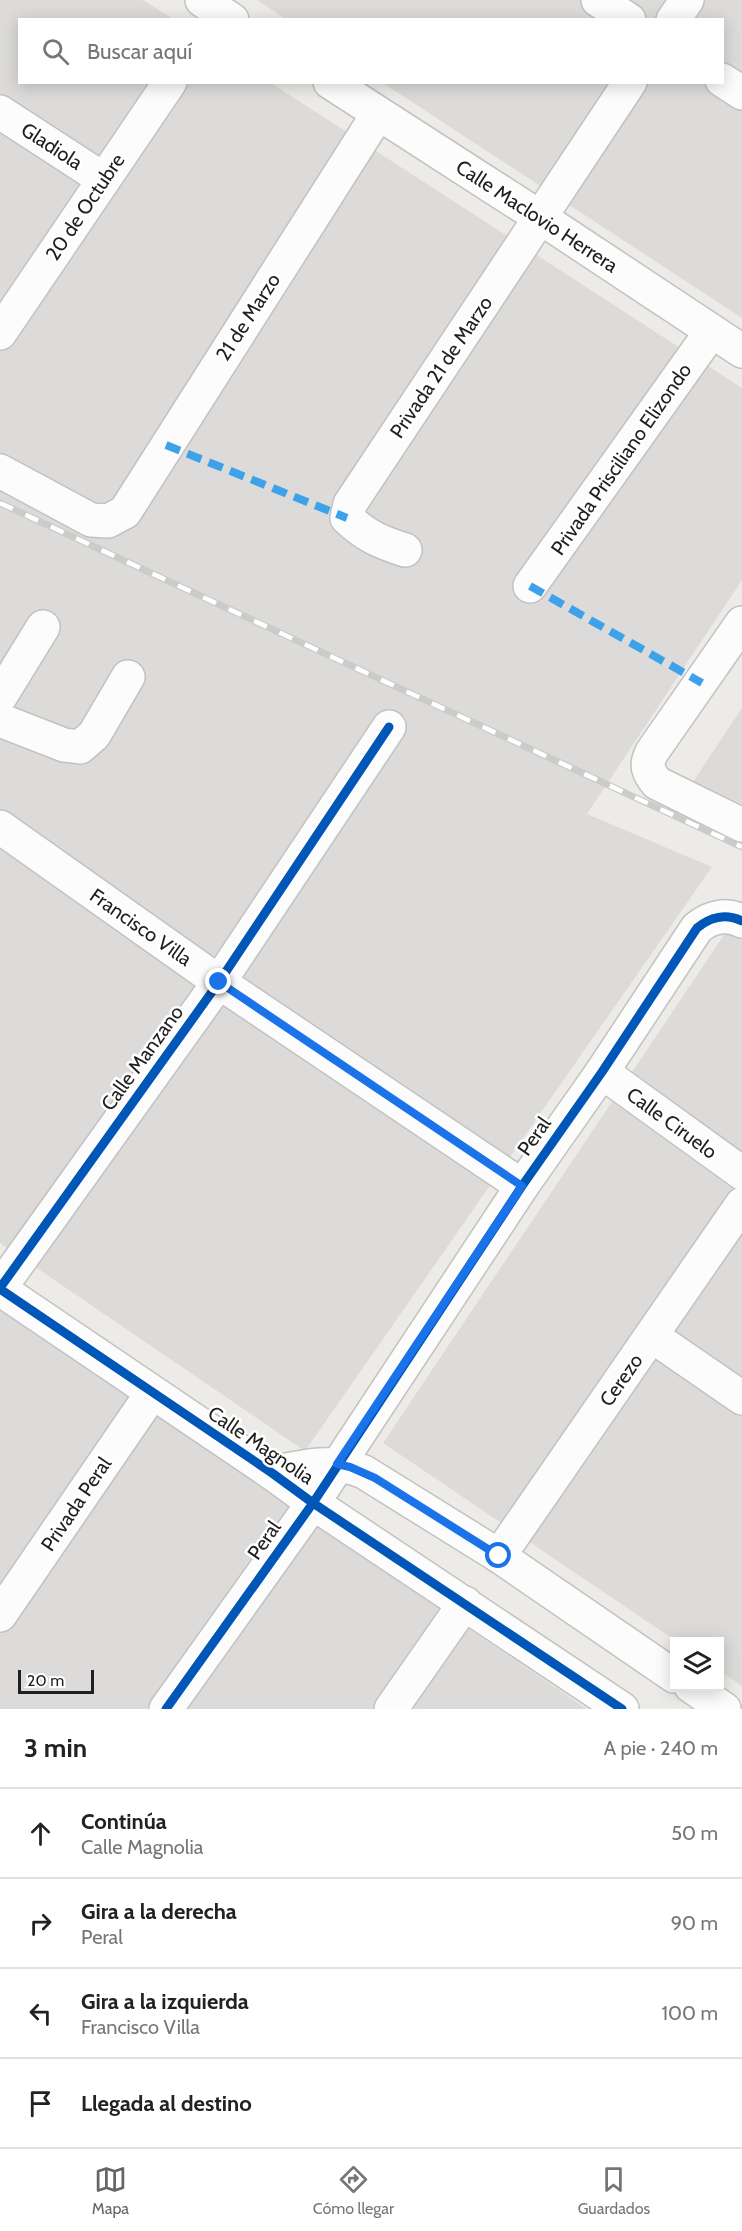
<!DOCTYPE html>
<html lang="es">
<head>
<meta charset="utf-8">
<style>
	body { margin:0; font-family:Cabin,sans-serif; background:#f6f6f6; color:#222 }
	.controls { position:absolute; right:18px; bottom:18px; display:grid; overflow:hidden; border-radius:0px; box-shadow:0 3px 15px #0003 }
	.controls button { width:54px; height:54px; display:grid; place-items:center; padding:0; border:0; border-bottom:2px solid #e0e0e0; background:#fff; color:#222; font:30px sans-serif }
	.scale { position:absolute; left:18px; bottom:15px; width:76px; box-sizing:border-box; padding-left:6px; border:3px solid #1f1f1f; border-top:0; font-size:16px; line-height:21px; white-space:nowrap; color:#1f1f1f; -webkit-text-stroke:4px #fff; paint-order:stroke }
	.stop { position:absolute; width:18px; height:18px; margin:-14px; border:4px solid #1a73e8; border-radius:50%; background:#fff }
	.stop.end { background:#1a73e8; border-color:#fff; box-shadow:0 2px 6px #0008 }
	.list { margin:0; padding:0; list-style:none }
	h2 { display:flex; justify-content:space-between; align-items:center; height:78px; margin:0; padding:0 24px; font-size:26px }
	h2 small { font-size:20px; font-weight:400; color:#767676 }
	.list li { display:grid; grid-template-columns:39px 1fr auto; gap:18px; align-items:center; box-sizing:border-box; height:90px; padding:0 24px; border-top:2px solid #e0e0e0 }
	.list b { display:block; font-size:22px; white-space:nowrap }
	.list p { margin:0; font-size:20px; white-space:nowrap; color:#767676 }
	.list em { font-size:20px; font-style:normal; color:#767676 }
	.icon { flex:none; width:33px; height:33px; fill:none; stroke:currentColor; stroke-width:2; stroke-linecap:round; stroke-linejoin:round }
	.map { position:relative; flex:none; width:742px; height:1709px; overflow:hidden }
	.search { position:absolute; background:#fff; box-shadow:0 3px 15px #0003; left:18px; right:18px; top:18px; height:66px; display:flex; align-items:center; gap:15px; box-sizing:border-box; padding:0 21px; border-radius:0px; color:#767676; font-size:22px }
	.sheet { height:438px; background:#fff }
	nav { display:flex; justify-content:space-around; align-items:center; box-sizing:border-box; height:84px; border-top:2px solid #e0e0e0; background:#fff; font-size:16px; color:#767676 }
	nav a { display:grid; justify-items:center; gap:3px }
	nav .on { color:#676665 }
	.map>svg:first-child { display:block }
	.residential { fill:#dcdbd9 }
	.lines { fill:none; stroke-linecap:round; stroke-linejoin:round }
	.minor-casing { stroke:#c3c2c0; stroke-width:36 }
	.minor { stroke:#fcfcfc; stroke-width:33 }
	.rail-casing { stroke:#cbcbca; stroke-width:7 }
	.rail { stroke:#fff; stroke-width:4.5; stroke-dasharray:14; stroke-linecap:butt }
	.quiet { stroke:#3da2ea; stroke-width:8; stroke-dasharray:15 8; stroke-linecap:butt }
	.cycleway-casing { stroke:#fff; stroke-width:13 }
	.cycleway { stroke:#0057b8; stroke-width:9 }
	.route { stroke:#1a73e8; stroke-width:8 }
	.labels { text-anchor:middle; stroke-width:5; stroke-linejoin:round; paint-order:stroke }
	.street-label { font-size:20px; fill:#1f1f1f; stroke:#fff }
</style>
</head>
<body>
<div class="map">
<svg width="742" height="1709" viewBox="0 0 742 1709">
	<rect width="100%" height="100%" fill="#edebe8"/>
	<g class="residential">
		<path d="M0 0H143L173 19 20 20V82L271 83 742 388V580L587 814 712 867 305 1451 0 1243Z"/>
		<path d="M257 0H742V318L383 83 722 82V20H287Z"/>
		<path d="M742 708V805L693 782Z"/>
		<path d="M726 932 742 940V1686L720 1671V1642L676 1641 383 1443Z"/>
		<path d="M0 1310 587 1709H0Z"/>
	</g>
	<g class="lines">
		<defs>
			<g id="minor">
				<path d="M202 0 232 20"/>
				<path d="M598 0 629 20"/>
				<path d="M673 20 687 0"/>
				<path d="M722 80 742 93"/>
				<path d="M330 82 541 218 742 351"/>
				<path d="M0 112 103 179"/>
				<path d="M0 333 170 82"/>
				<path d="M0 471 91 520 108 521 125 512 378 114"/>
				<path d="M405 550C380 542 366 536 347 518L350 504 630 82"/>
				<path d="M530 586 711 332"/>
				<path d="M742 623 652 752C645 765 648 772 657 783L742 825"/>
				<path d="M0 697 43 627"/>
				<path d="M0 720 64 745 80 747 94 735 128 677"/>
				<path d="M0 827 219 982 522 1186"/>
				<path d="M602 1072 742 1173"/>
				<path d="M0 1288 219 982 389 727"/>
				<path d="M0 1289 272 1473 313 1503 622 1709"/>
				<path d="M652 1336 742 1398"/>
				<path d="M272 1473C304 1466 333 1459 364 1472L499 1556 674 1676"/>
				<path d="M499 1556 742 1204"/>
				<path d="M0 1615 152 1393"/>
				<path d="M691 1686 724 1709"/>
				<path d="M166 1709 313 1503 522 1186 602 1072 697 928C710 917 726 913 742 921"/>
				<path d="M391 1709 465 1603"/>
			</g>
		</defs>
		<use href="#minor" class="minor-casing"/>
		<use href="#minor" class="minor"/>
		<defs>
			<path id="rail" d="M0 503 742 847"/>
		</defs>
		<use href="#rail" class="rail-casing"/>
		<use href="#rail" class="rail"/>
		<g class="quiet">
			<path d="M166 445 347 518"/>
			<path d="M530 586 702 683"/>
		</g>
		<defs>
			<g id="cycleway">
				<path d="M0 1288 219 982 389 727"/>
				<path d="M0 1289 272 1473 313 1503 622 1709"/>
				<path d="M166 1709 313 1503 522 1186 602 1072 697 928C710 917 726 913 742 921"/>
			</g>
		</defs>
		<use href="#cycleway" class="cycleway-casing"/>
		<use href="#cycleway" class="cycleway"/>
	</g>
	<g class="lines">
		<path class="route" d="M219 982 522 1186 337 1464 350 1467 375 1478 499 1556"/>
	</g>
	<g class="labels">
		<g class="street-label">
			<text transform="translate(52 146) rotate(33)" y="7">Gladiola</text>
			<text transform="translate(85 207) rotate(-56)" y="7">20 de Octubre</text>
			<text transform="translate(537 216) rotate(33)" y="7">Calle Maclovio Herrera</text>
			<text transform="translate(248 317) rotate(-57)" y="7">21 de Marzo</text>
			<text transform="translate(441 367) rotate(-56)" y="7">Privada 21 de Marzo</text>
			<text transform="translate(621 459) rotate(-55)" y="7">Privada Prisciliano Elizondo</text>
			<text transform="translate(141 927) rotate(35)" y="7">Francisco Villa</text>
			<text transform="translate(142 1058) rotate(-54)" y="7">Calle Manzano</text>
			<text transform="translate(672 1123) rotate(36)" y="7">Calle Ciruelo</text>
			<text transform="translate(534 1136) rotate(-55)" y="7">Peral</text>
			<text transform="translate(621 1380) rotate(-55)" y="7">Cerezo</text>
			<text transform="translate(261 1445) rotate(34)" y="7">Calle Magnolia</text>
			<text transform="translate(76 1504) rotate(-56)" y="7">Privada Peral</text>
			<text transform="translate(264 1540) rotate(-55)" y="7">Peral</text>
		</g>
	</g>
</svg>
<div class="controls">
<button><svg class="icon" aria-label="layers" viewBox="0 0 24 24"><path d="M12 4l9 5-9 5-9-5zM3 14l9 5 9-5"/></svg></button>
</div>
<div class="scale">20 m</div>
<div class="stop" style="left:499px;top:1556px"></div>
<div class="stop end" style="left:219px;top:982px"></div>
<div class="search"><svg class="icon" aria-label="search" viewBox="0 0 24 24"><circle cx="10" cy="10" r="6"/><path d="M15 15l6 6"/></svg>Buscar aquí</div>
</div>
<section class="sheet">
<h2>3 min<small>A pie · 240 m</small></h2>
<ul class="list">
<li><svg class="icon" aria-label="ahead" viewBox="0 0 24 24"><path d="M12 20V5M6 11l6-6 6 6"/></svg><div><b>Continúa</b><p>Calle Magnolia</p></div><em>50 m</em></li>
<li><svg class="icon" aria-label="right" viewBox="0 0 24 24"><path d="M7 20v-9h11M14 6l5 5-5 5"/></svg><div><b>Gira a la derecha</b><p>Peral</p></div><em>90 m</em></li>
<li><svg class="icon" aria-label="left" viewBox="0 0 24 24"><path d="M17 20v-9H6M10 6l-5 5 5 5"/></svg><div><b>Gira a la izquierda</b><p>Francisco Villa</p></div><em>100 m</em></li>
<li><svg class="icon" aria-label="arrive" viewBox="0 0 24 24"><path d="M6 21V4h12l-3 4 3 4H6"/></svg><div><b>Llegada al destino</b></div></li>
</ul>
</section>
<nav>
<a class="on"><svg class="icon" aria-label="map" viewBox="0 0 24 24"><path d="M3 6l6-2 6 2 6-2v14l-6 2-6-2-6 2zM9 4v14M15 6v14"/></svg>Mapa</a>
<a><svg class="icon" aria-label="directions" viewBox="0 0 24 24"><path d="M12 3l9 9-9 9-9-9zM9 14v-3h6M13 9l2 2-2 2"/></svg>Cómo llegar</a>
<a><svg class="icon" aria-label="saved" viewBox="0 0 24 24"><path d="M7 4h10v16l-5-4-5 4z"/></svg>Guardados</a>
</nav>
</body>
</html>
